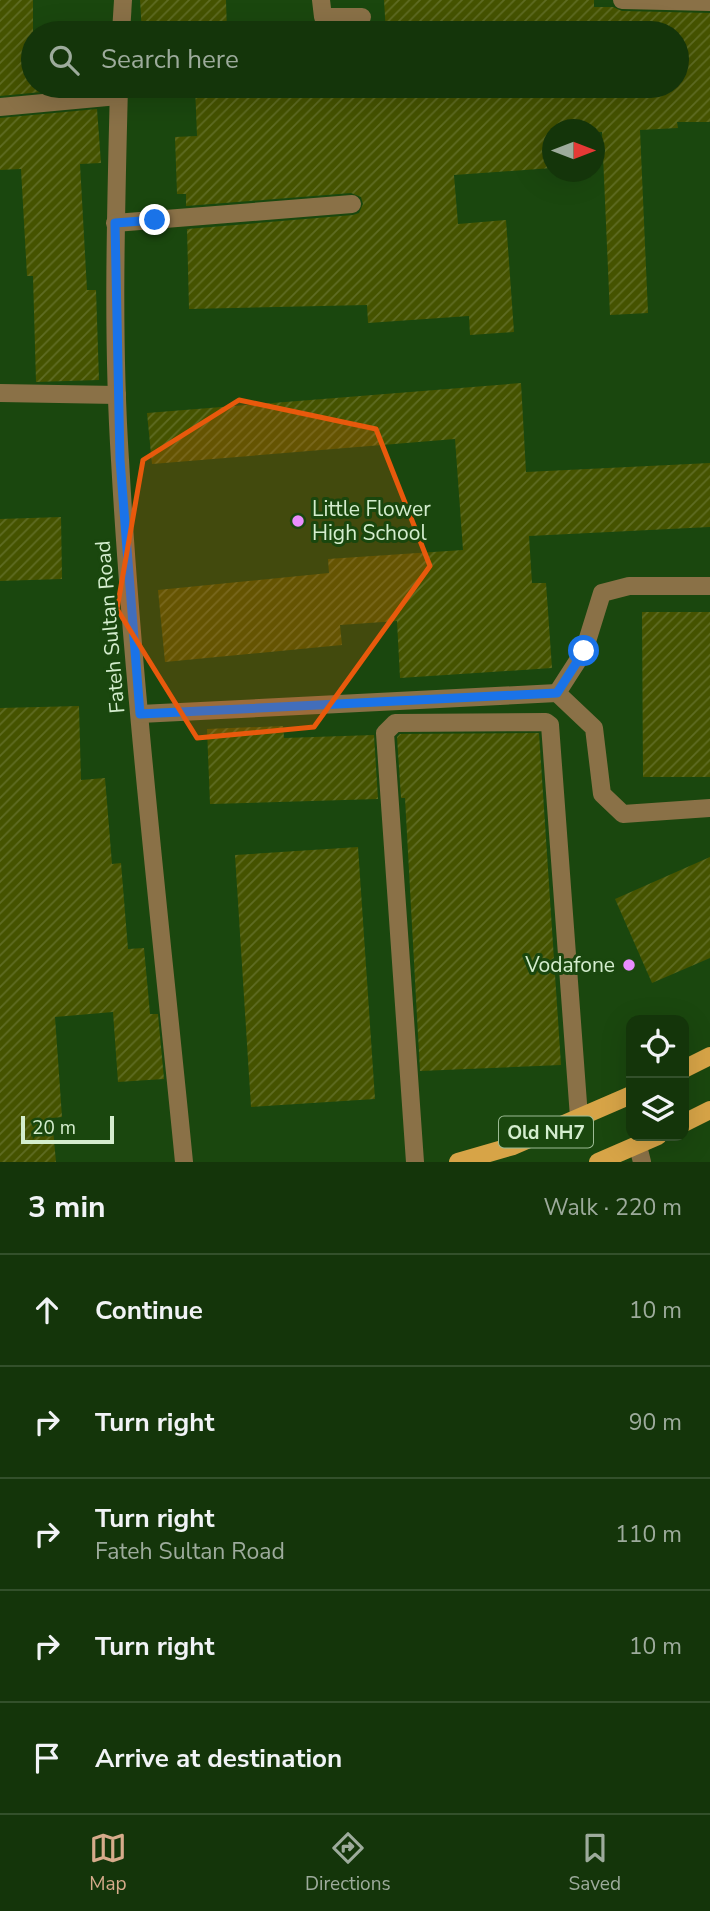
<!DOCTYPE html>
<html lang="en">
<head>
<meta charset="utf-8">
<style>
	body { margin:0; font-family:"Nunito Sans",sans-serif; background:#214018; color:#f1f3f6 }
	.controls { position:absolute; right:21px; bottom:21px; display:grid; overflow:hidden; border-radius:14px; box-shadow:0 7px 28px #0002 }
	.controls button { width:63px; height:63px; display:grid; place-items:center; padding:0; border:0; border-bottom:2px solid #33502b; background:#14350a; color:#f1f3f6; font:35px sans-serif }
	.compass { position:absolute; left:542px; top:119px; width:63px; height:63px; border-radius:50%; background:#14350a; box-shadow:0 7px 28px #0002; rotate:90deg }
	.scale { position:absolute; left:21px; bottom:18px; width:93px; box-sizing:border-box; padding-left:7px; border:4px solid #d4edce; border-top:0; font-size:19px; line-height:24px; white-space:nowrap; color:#d4edce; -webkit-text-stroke:5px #1a470e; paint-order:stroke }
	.stop { position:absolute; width:21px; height:21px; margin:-16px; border:5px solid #1a73e8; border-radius:50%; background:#fff }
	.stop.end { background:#1a73e8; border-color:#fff; box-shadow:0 2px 7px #0008 }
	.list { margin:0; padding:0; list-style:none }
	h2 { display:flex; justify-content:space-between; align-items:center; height:91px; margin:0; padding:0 28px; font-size:30px }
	h2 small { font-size:23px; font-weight:400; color:#9dab9c }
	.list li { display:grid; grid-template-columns:46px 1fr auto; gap:21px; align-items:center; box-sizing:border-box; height:112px; padding:0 28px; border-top:2px solid #33502b }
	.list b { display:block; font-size:26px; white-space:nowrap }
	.list p { margin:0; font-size:23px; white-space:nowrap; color:#9dab9c }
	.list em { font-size:23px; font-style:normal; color:#9dab9c }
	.icon { flex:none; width:38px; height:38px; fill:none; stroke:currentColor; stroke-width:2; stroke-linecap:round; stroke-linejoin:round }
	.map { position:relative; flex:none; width:710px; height:1162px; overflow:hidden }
	.search { position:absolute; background:#14350a; box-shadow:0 7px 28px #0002; left:21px; right:21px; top:21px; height:77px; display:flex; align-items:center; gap:18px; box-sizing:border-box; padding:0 24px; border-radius:38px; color:#9dab9c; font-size:26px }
	.sheet { height:651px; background:#14350a }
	nav { display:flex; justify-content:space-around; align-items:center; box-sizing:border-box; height:98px; border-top:2px solid #33502b; background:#14350a; font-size:19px; color:#9dab9c }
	nav a { display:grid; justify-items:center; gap:4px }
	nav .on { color:#d6ab8b }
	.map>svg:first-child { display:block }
	.building { fill:url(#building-hatch) }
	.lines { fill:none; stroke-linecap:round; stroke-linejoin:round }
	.minor { stroke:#8a7147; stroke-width:18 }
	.major { stroke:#d7a447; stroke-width:18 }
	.route { stroke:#1a73e8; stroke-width:9 }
	.marked { fill:#e8590c; fill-opacity:0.2; stroke:#e8590c; stroke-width:5; stroke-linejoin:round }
	.poi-dot { fill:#e98dfe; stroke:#1a470e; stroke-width:2.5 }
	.labels { text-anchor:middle; stroke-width:6; stroke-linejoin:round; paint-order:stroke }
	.shield { fill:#1a470e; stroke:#9cbb94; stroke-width:2 }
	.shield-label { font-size:19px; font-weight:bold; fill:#d4edce }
	.poi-label { font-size:21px; fill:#d4edce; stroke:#1a470e; text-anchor:start }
	.street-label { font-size:21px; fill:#d4edce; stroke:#1a470e }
</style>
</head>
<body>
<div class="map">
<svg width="710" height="1162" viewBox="0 0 710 1162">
	<defs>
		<pattern id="building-hatch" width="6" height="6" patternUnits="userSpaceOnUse" patternTransform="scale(1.75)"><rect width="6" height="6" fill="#455300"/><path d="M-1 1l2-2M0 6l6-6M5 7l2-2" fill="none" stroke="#5f6c24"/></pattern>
	</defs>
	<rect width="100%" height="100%" fill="#1a470e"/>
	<g class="building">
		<path d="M0 0H33V86L84 88 0 96Z"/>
		<path d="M140 0H226L227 33H142Z"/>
		<path d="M384 0H594V7H613L622 11 710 13V122H677L678 128 640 130 648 313 610 315 602 132H594V130H552V168L454 175 458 224 506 220 514 332 470 335 469 316 368 323 367 305 189 309 187 229 353 215 359 213 363 204 361 197 351 193 186 206V194H177L175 137 197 136 195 86H454V88L563 86V93L677 87V33H511V22L452 24V33H386Z"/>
		<path d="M97 109 101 163 80 164 87 290H96L99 380 36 382 33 276H27L21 169 0 170V118Z"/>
		<path d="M521 383 526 472 710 463V527L529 536 532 583H546L552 668 400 678 397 621 340 625 342 645 165 662 158 590 329 573 328 559 463 550 455 439 152 464 147 413Z"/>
		<path d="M61 517 62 579 0 581V519Z"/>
		<path d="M642 612H710V777H643Z"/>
		<path d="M79 706 81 780 105 778 112 864 121 863 128 949 144 948 150 1014H158L164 1079 118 1082 113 1012 55 1017 62 1117 52 1118 56 1162H0V708Z"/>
		<path d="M283 726 284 738 374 735 378 799 210 804 207 729Z"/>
		<path d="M539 733 561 1065 420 1071 405 798H401L397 737 400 734Z"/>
		<path d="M358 847 375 1099 251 1107 235 855Z"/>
		<path d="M710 857V958L652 983 615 899Z"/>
	</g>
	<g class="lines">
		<g class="minor">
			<path d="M321 0 323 17H362"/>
			<path d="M622 0 710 2"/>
			<path d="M121 33 123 0"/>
			<path d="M119 86C116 210 112 335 120 460 133 694 161 928 184 1162"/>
			<path d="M0 107 118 96"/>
			<path d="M115 223 352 204"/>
			<path d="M0 393 117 395"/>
			<path d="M557 693 584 651 602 593 629 586H710"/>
			<path d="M140 714 557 693 594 728 602 794 623 814 710 808"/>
			<path d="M638 1146 642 1162"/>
			<path d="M415 1162 385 733 395 723 546 722 550 725 579 1117"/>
		</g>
		<g class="major">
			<path d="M684 1069 710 1056"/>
			<path d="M684 1123 710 1110"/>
			<path d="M458 1162 513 1146 631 1095"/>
			<path d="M598 1162 658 1136"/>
		</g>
	</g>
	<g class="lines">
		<path class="route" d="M155 220 115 223 120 460 140 714 557 693 584 651"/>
	</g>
	<path class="marked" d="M239 400 376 429 430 566 314 727 197 738 117 609 143 460Z"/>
	<g class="poi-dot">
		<circle cx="298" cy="521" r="7"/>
		<circle cx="629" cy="965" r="7"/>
	</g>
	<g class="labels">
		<rect class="shield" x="499" y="1116.5" width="94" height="31" rx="5"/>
		<g class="shield-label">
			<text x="546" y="1139">Old NH7</text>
		</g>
		<g class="poi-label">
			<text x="312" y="516">Little Flower<tspan x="312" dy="24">High School</tspan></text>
			<text x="615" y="972" text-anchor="end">Vodafone</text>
		</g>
		<g class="street-label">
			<text transform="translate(110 627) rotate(-95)" y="7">Fateh Sultan Road</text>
		</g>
	</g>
</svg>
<div class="controls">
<button><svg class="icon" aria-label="locate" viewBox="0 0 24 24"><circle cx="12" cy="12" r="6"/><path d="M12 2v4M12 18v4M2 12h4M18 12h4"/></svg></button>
<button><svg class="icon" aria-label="layers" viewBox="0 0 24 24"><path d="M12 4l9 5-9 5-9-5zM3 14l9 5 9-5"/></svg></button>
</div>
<svg class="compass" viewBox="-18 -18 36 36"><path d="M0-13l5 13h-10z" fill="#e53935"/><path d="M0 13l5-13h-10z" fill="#9dab9c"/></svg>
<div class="scale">20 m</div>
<div class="stop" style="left:584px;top:651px"></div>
<div class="stop end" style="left:155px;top:220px"></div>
<div class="search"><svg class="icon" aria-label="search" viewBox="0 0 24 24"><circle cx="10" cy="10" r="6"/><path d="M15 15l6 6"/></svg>Search here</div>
</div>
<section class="sheet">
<h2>3 min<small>Walk · 220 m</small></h2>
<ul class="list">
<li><svg class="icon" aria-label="ahead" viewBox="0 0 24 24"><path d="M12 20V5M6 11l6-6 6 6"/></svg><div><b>Continue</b></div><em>10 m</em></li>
<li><svg class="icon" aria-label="right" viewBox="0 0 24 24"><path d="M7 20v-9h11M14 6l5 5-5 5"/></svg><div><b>Turn right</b></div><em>90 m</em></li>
<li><svg class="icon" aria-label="right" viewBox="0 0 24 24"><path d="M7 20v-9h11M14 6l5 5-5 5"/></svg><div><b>Turn right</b><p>Fateh Sultan Road</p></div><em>110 m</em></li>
<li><svg class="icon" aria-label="right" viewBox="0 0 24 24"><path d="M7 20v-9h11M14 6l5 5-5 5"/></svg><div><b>Turn right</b></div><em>10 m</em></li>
<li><svg class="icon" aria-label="arrive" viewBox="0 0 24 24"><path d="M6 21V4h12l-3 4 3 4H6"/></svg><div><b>Arrive at destination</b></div></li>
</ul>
</section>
<nav>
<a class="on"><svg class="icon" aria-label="map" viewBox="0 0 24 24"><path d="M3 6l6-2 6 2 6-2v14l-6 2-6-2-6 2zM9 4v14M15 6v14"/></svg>Map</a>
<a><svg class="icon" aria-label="directions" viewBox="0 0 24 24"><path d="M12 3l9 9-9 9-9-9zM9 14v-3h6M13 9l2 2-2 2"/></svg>Directions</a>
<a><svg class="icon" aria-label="saved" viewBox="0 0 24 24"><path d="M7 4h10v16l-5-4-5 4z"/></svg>Saved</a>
</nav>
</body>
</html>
